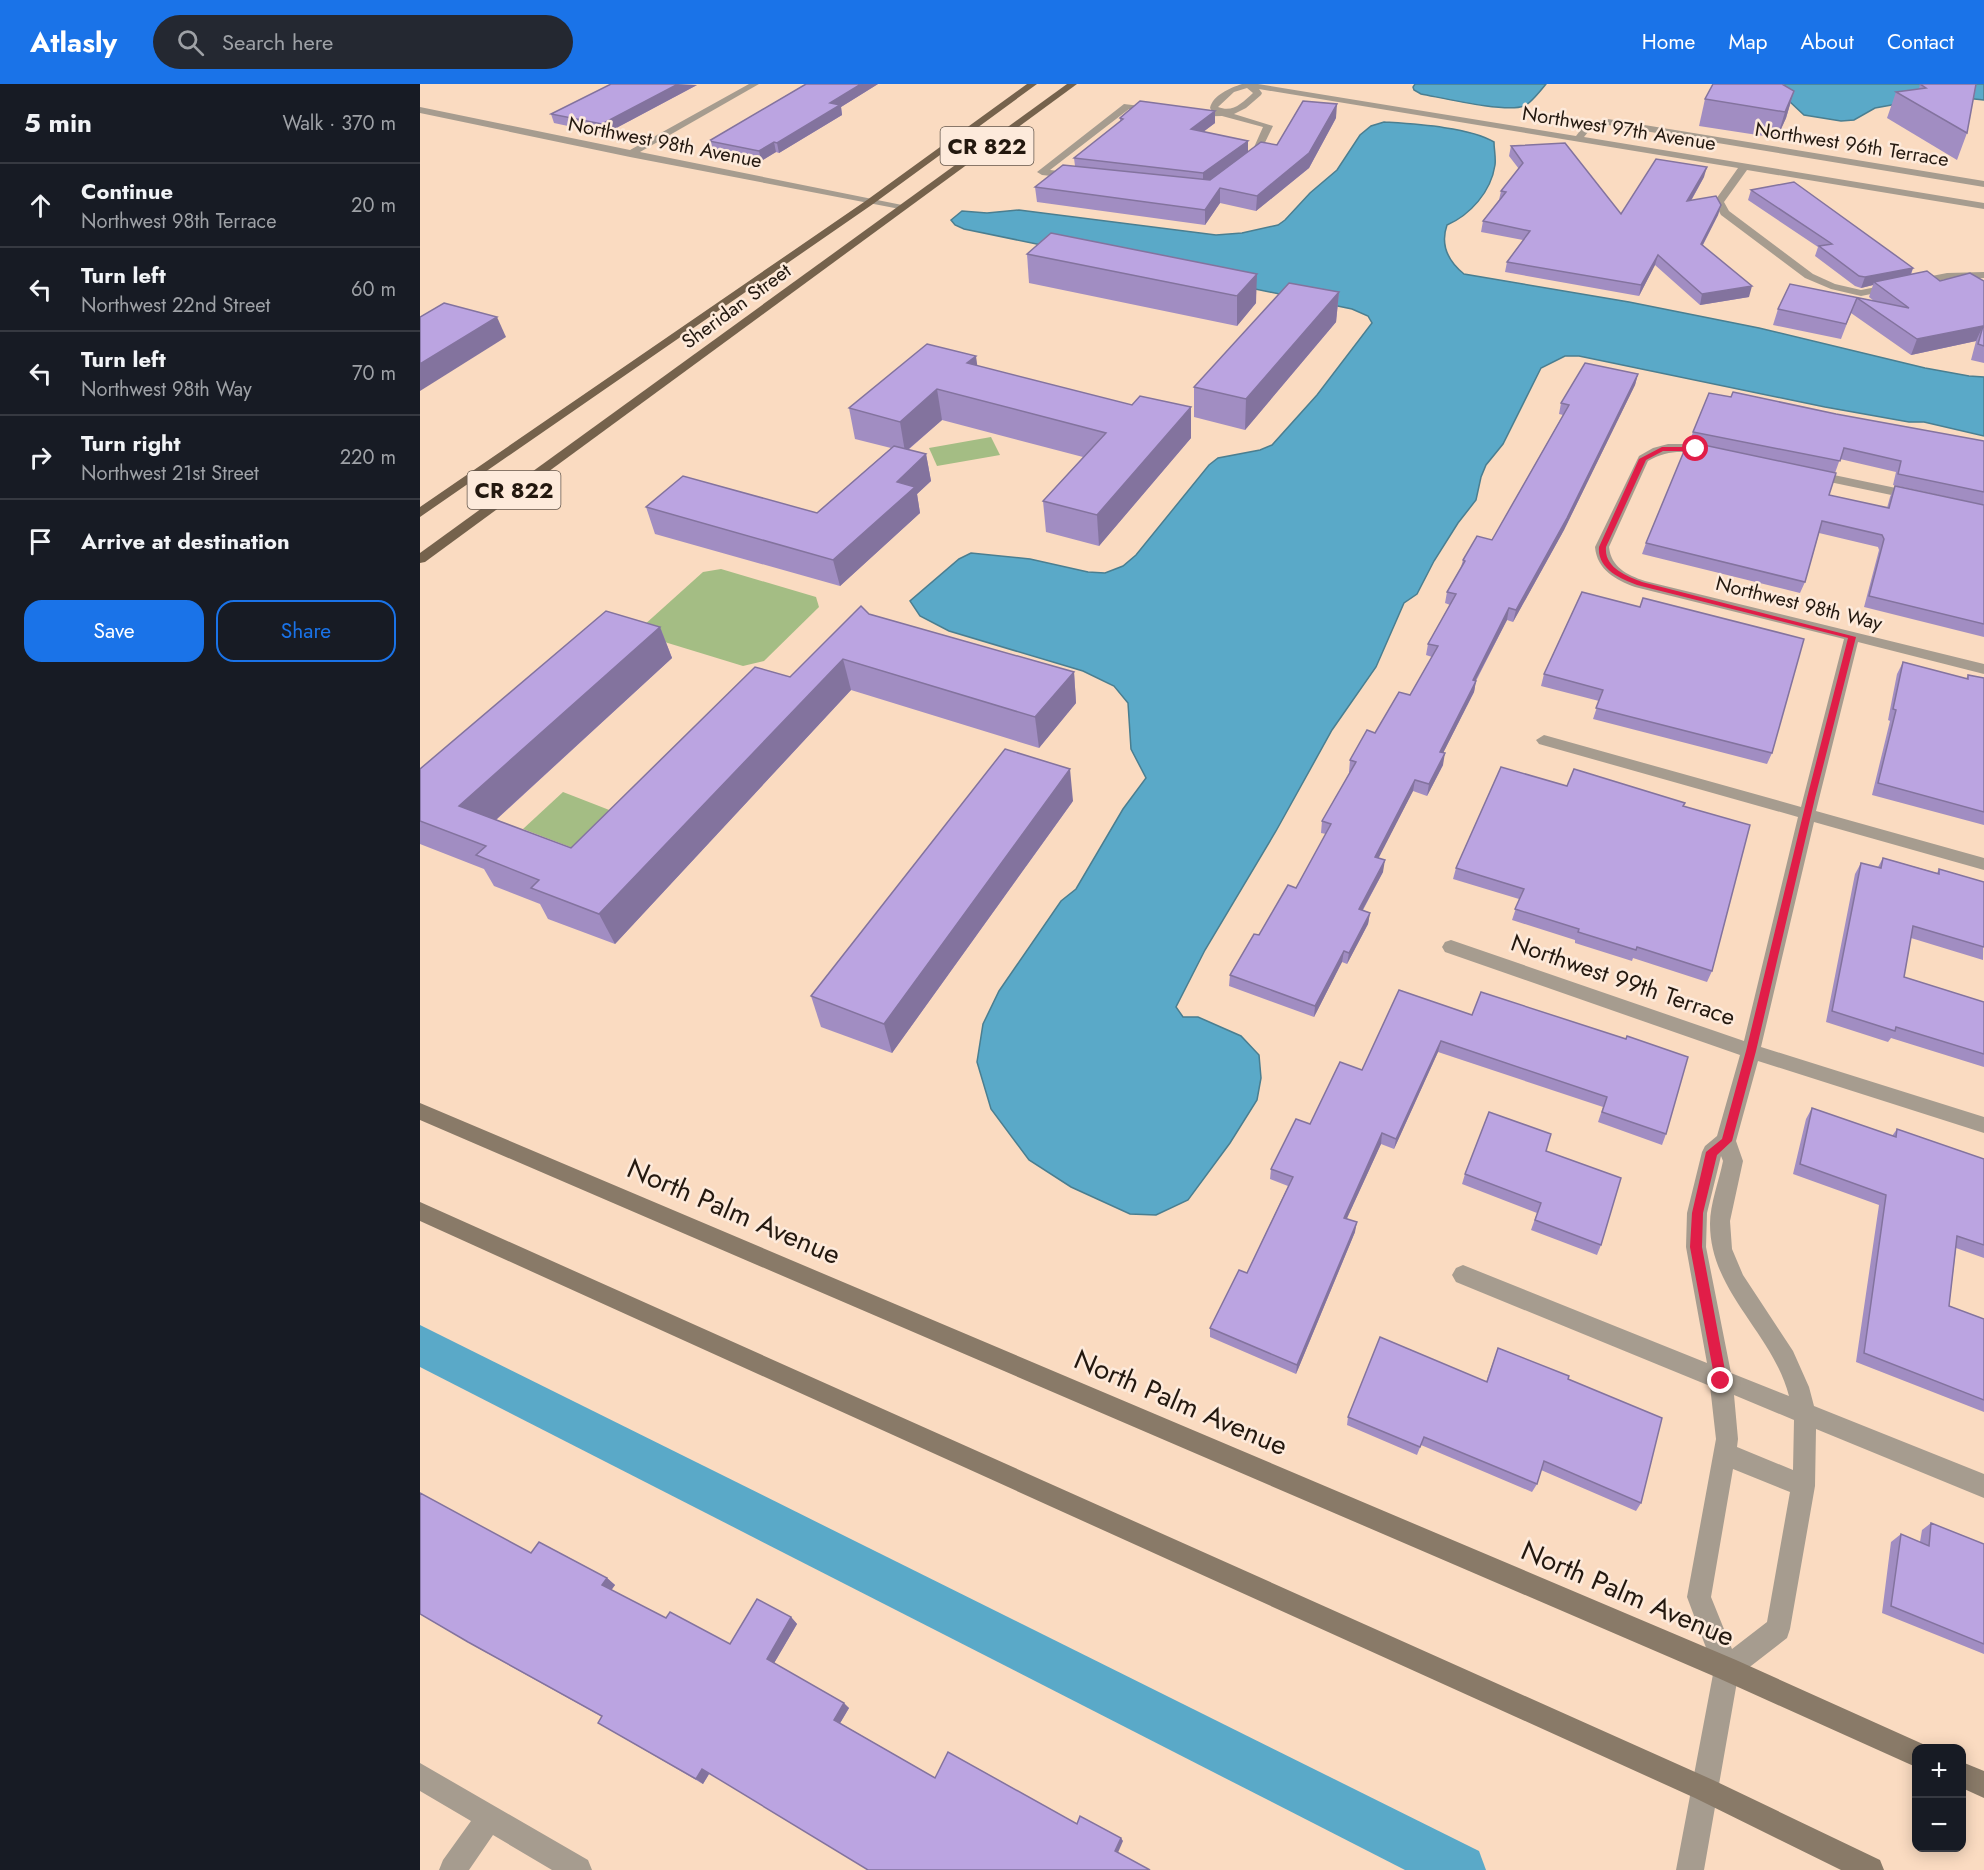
<!DOCTYPE html>
<html lang="en">
<head>
<meta charset="utf-8">
<style>
	body { margin:0; font-family:Jost,sans-serif; background:#242831; color:#f1f3f6 }
	.controls { position:absolute; right:18px; bottom:18px; display:grid; overflow:hidden; border-radius:12px; box-shadow:0 3px 15px #0003 }
	.controls button { width:54px; height:54px; display:grid; place-items:center; padding:0; border:0; border-bottom:2px solid #363941; background:#171b24; color:#f1f3f6; font:30px sans-serif }
	.stop { position:absolute; width:18px; height:18px; margin:-14px; border:4px solid #e11d48; border-radius:50%; background:#fff }
	.stop.end { background:#e11d48; border-color:#fff; box-shadow:0 2px 6px #0008 }
	.list { margin:0; padding:0; list-style:none }
	h2 { display:flex; justify-content:space-between; align-items:center; height:78px; margin:0; padding:0 24px; font-size:26px }
	h2 small { font-size:20px; font-weight:400; color:#9ea1a6 }
	.list li { display:grid; grid-template-columns:39px 1fr auto; gap:18px; align-items:center; box-sizing:border-box; height:84px; padding:0 24px; border-top:2px solid #363941 }
	.list b { display:block; font-size:22px; white-space:nowrap }
	.list p { margin:0; font-size:20px; white-space:nowrap; color:#9ea1a6 }
	.list em { font-size:20px; font-style:normal; color:#9ea1a6 }
	.actions { display:flex; gap:12px; padding:18px 24px }
	.actions a { flex:1; padding:14px 0; border:2px solid #1a73e8; border-radius:18px; text-align:center; font-size:21px; color:#1a73e8 }
	.actions .main { background:#1a73e8; color:#fff }
	.icon { flex:none; width:33px; height:33px; fill:none; stroke:currentColor; stroke-width:2; stroke-linecap:round; stroke-linejoin:round }
	.map { position:relative; flex:none; width:1564px; height:1786px; overflow:hidden }
	header { display:flex; align-items:center; gap:36px; box-sizing:border-box; height:84px; padding:0 30px; background:#1a73e8; color:#fff }
	header strong { font-size:28px }
	nav { display:flex; gap:33px; margin-inline-start:auto; font-size:21px }
	.search { width:420px; height:54px; background:#242831; display:flex; align-items:center; gap:15px; box-sizing:border-box; padding:0 21px; border-radius:33px; color:#9ea1a6; font-size:22px }
	main { display:flex }
	aside { flex:1; background:#171b24 }
	.map>svg:first-child { display:block }
	.green { fill:#a4bd84 }
	.water { fill:#5aa9c8; stroke:#4a7e90; stroke-width:1.5 }
	.lines { fill:none; stroke-linecap:round; stroke-linejoin:round }
	.canal { fill:#5aa9c8; fill-rule:evenodd }
	.minor { fill:#a69c8f; fill-rule:evenodd }
	.secondary { fill:#897a68; fill-rule:evenodd }
	.primary { fill:#75624c; fill-rule:evenodd }
	.wall { fill:#a18dc2 }
	.shaded-wall { fill:#83739e }
	.building { fill:#bba4e1; stroke:#83739e; stroke-width:1.5 }
	.route { fill:#e11d48 }
	.labels { text-anchor:middle; stroke-width:5; stroke-linejoin:round; paint-order:stroke }
	.far-street-label { font-size:20px; fill:#23180f; stroke:#fdeadb }
	.shield { fill:#fdeadb; stroke:#64574c; stroke-width:1.5 }
	.shield-label { font-size:22px; font-weight:bold; fill:#23180f }
	.street-label { font-size:24px; fill:#23180f; stroke:#fdeadb }
	.near-street-label { font-size:28px; fill:#23180f; stroke:#fdeadb }
</style>
</head>
<body>
<header>
<strong>Atlasly</strong>
<div class="search"><svg class="icon" aria-label="search" viewBox="0 0 24 24"><circle cx="10" cy="10" r="6"/><path d="M15 15l6 6"/></svg>Search here</div>
<nav><a>Home</a><a>Map</a><a>About</a><a>Contact</a></nav>
</header>
<main>
<aside>
<h2>5 min<small>Walk · 370 m</small></h2>
<ul class="list">
<li><svg class="icon" aria-label="ahead" viewBox="0 0 24 24"><path d="M12 20V5M6 11l6-6 6 6"/></svg><div><b>Continue</b><p>Northwest 98th Terrace</p></div><em>20 m</em></li>
<li><svg class="icon" aria-label="left" viewBox="0 0 24 24"><path d="M17 20v-9H6M10 6l-5 5 5 5"/></svg><div><b>Turn left</b><p>Northwest 22nd Street</p></div><em>60 m</em></li>
<li><svg class="icon" aria-label="left" viewBox="0 0 24 24"><path d="M17 20v-9H6M10 6l-5 5 5 5"/></svg><div><b>Turn left</b><p>Northwest 98th Way</p></div><em>70 m</em></li>
<li><svg class="icon" aria-label="right" viewBox="0 0 24 24"><path d="M7 20v-9h11M14 6l5 5-5 5"/></svg><div><b>Turn right</b><p>Northwest 21st Street</p></div><em>220 m</em></li>
<li><svg class="icon" aria-label="arrive" viewBox="0 0 24 24"><path d="M6 21V4h12l-3 4 3 4H6"/></svg><div><b>Arrive at destination</b></div></li>
</ul>
<div class="actions"><a class="main">Save</a><a>Share</a></div>
</aside>
<div class="map">
<svg width="1564" height="1786" viewBox="0 0 1564 1786">
	<rect width="100%" height="100%" fill="#fadbc1"/>
	<g class="green">
		<path d="M571 353 580 371 517 382 509 364Z"/>
		<path d="M301 485 396 513 399 523 344 577 323 582 225 552 223 542 283 488Z"/>
		<path d="M143 708 197 729 158 766 103 745Z"/>
	</g>
	<g class="water">
		<path d="M995 0H1126C1122 5 1110 20 1104 22 1086 29 1023 14 1001 10L994 6 993 3Z"/>
		<path d="M1343 0H1564V16L1535 13 1505 15 1455 24 1434 36 1421 37 1384 31 1368 16Z"/>
		<path d="M964 38C993 40 1050 43 1074 58 1074 65 1076 74 1075 81 1071 108 1050 131 1027 141 1020 161 1028 177 1044 190L1209 218 1339 244 1505 284 1549 292 1564 293V352L1504 338H1489L1405 323 1159 272H1145L1121 284 1083 360 1066 381 1061 393 1056 416 1038 439 1014 477 997 510 984 519 956 583 912 646 856 747 785 866 756 923 763 933H778L821 952 839 971 841 994 837 1016 810 1059 768 1116 736 1131 710 1130 651 1103 609 1076 571 1025 557 978 563 940 579 907 641 817 656 805 703 725 726 694 711 665 708 619 694 602 663 587 529 547 500 532 490 517 539 475 551 469 610 475 668 488 685 489 703 482 716 471 789 381 798 374 840 366 852 361 897 311 952 239 948 232 932 225 544 145 535 141 531 136 542 127 567 129 599 126 796 151 822 149 858 141 865 136 890 109 917 86 940 51 951 42Z"/>
	</g>
	<g class="lines">
		<path class="canal" d="M0 1241 1059 1767 1066 1786H985L0 1283Z"/>
		<g class="minor">
			<path d="M329 0H339L220 68 482 121 485 122V126L210 73 0 29V23L210 66Z"/>
			<path d="M822 0H838L1156 52 1166 39 1188 35 1564 97V103L1188 41 1172 43 1164 53 1564 119V125L1327 86 1304 118 1309 127 1393 190 1415 200 1441 206 1527 189 1564 188V194L1527 195 1441 212 1411 205 1385 194 1301 131 1294 118 1318 84 839 5 842 9 841 11 826 24 814 30 853 42 838 73 789 109 622 91 617 88 704 20 760 27H792L790 24C793 11 810 4 822 0ZM827 4 833 9C822 19 813 29 798 23L814 8ZM709 25 760 33 802 32 843 43 831 70 784 104 630 86Z"/>
			<path d="M1248 360H1269L1294 365 1296 368 1290 372C1267 367 1249 365 1228 377L1189 463C1191 483 1207 491 1225 497L1564 580V590L1438 558 1396 727 1564 774V786L1394 738 1341 963 1564 1033V1049L1338 977 1316 1057 1323 1077 1310 1137 1312 1165 1323 1191 1373 1267 1389 1303 1394 1322 1564 1390V1414L1396 1345 1395 1402 1370 1545 1367 1554 1318 1592 1284 1786H1256L1294 1585 1267 1513 1296 1355 1290 1302 1036 1198 1032 1191 1036 1184 1043 1181 1287 1279 1266 1163 1267 1129 1282 1068 1285 1062 1297 1052 1320 971 1025 868 1022 863 1025 858 1031 856 1324 957 1378 733 1119 660 1116 656 1124 651 1381 723 1424 555 1215 503C1196 496 1177 486 1175 463L1219 372 1233 364ZM1301 1072 1303 1077C1299 1097 1290 1120 1290 1140 1290 1208 1353 1249 1369 1312L1311 1289 1286 1163 1287 1129ZM1314 1311 1374 1336 1373 1386 1317 1363 1318 1355ZM1313 1385 1370 1408 1347 1538 1312 1565 1291 1513Z"/>
			<path d="M1390 386 1495 408 1501 412 1495 416 1386 393 1384 390Z"/>
			<path d="M0 1679 168 1776 172 1786H132L73 1751 49 1786H19L23 1776 51 1737 0 1707Z"/>
		</g>
		<g class="secondary">
			<path d="M0 1019 1316 1576 1505 1661 1507 1664H1496V1683L1487 1679 1298 1594 0 1036Z"/>
			<path d="M0 1118 1293 1696 1460 1776 1464 1786H1421L1275 1714 0 1137Z"/>
			<path d="M1542 1678 1564 1687V1714L1542 1704Z"/>
		</g>
		<g class="primary">
			<path d="M607 0H617L453 120 0 433V423L447 116Z"/>
			<path d="M647 0H657L5 478 0 479V469Z"/>
		</g>
	</g>
	<g class="wall">
		<path d="M386 0H458L421 23 422 31 359 69 356 68 341 77 291 67 289 57Z"/>
		<path d="M1500 0H1503L1547 49 1537 76 1467 34 1476 8 1499 5Z"/>
		<path d="M277 1 185 50 134 39 131 30Z"/>
		<path d="M1374 7 1366 34 1357 54 1279 42 1285 15Z"/>
		<path d="M795 27V39L783 48 828 57V68L857 61 916 34 889 84 836 127 800 119 785 141 617 118 615 103 655 82 654 74 700 38V34Z"/>
		<path d="M1091 62 1201 130 1284 93 1271 117 1301 121 1298 131 1283 161 1329 213 1280 221 1235 181 1219 212 1085 188 1087 178 1103 156 1061 148 1063 137 1079 116 1081 107 1099 85 1089 72Z"/>
		<path d="M1331 106 1493 184 1491 191 1520 197H1564V279L1551 276 1556 257 1491 271 1431 229 1421 255 1353 241 1358 225 1370 200 1454 217 1449 213 1453 201 1441 204 1435 202 1395 172 1398 163 1328 116Z"/>
		<path d="M631 149 836 219 817 242 609 199 607 170Z"/>
		<path d="M919 208 916 238 825 346 774 333V303Z"/>
		<path d="M557 282 771 354 679 462 626 448 623 417 663 373 522 336 488 366 506 370 511 397 497 410 500 429 420 502 235 450 226 423 397 429 471 364 435 355 429 324Z"/>
		<path d="M1218 290 1215 301 1144 446 1093 538 1087 536 1056 597 1054 608 1023 669V681L1007 712 993 707 958 774 963 788 943 826 950 829 948 840 927 880 922 878 894 933 809 902 810 891 876 804 906 750 901 749 902 737 930 688H929L930 676 990 611 1012 573 1006 571 1008 560 1030 521 1025 519 1027 508 1041 483 1043 476 1072 456 1143 331 1139 330 1141 319Z"/>
		<path d="M1311 313 1564 357V421L1473 401 1476 388 1420 375 1415 389 1409 411 1467 424 1470 413 1475 402 1564 421V553L1444 523 1459 466 1458 463 1399 449 1385 498 1380 509 1222 470 1226 459 1276 360 1269 359 1273 348Z"/>
		<path d="M1162 508 1352 669 1347 680 1173 635 1179 617 1121 602 1124 590Z"/>
		<path d="M449 530 654 588 656 619 619 664 431 606 195 860 128 835 120 820 74 802 64 785 0 760V685L240 543 252 574 76 736 151 764 370 593Z"/>
		<path d="M1483 578 1546 595 1548 591 1564 594V741L1452 711 1470 637 1468 636 1477 590Z"/>
		<path d="M1147 702 1263 722 1292 887 1287 898 1213 874 1212 877 1155 859V856L1092 836 1099 815 1033 795 1036 784Z"/>
		<path d="M653 717 472 969 401 943 391 912Z"/>
		<path d="M1463 774 1517 789 1519 785 1564 798 1563 876 1491 854 1484 893 1564 918V983L1471 954 1468 958 1406 938 1435 790 1441 779 1458 783Z"/>
		<path d="M1061 908 1246 1050 1242 1061 1178 1038 1183 1023 1018 968 974 1065 961 1060 927 1134 935 1148 876 1290 790 1253V1244L827 1189 868 1102 850 1095 851 1085 890 1040 942 986 1052 931Z"/>
		<path d="M1392 1024 1472 1052 1477 1045 1564 1075V1174L1536 1164 1529 1222 1564 1235V1328L1436 1278 1459 1121 1373 1090 1386 1035Z"/>
		<path d="M1126 1067 1181 1161 1177 1171 1111 1146 1117 1129 1042 1100 1045 1090Z"/>
		<path d="M1078 1264 1148 1295 1221 1419 1216 1427 1121 1386 1117 1400 1112 1408 1001 1361 997 1371 927 1341 928 1333 1066 1298Z"/>
		<path d="M1511 1439 1564 1460V1570L1462 1529 1471 1458 1481 1450 1500 1458 1502 1446Z"/>
		<path d="M111 1469 187 1494 195 1501 191 1506 246 1534 310 1560 371 1533 377 1540 354 1579 429 1624 420 1639 515 1694 657 1740 703 1757 289 1690 283 1700 178 1639 182 1633 58 1564 0 1530Z"/>
	</g>
	<g class="shaded-wall">
		<path d="M258 0 277 1 185 50 182 40Z"/>
		<path d="M441 0H458L421 23 422 31 359 69 357 59 410 19Z"/>
		<path d="M1374 7 1366 34 1357 54 1365 28Z"/>
		<path d="M917 20 916 34 889 84 836 127 837 112Z"/>
		<path d="M795 27V39L771 57V45Z"/>
		<path d="M828 57V69L783 102V89Z"/>
		<path d="M354 58 356 68 341 77 339 67Z"/>
		<path d="M1287 83 1284 93 1265 127 1267 117Z"/>
		<path d="M800 104V119L785 141V126Z"/>
		<path d="M1301 121 1298 131 1278 170 1281 160Z"/>
		<path d="M1238 171 1235 181 1219 212 1221 201Z"/>
		<path d="M1493 184 1489 194 1454 198 1453 201 1441 204 1445 193Z"/>
		<path d="M837 190 836 219 817 242V212Z"/>
		<path d="M1332 202 1329 213 1280 221 1282 210Z"/>
		<path d="M919 208 916 238 825 346 826 315Z"/>
		<path d="M77 233 86 253 0 307V280Z"/>
		<path d="M1563 242 1556 257 1491 271 1497 255Z"/>
		<path d="M556 272 560 302 547 279Z"/>
		<path d="M1218 290 1215 301 1144 446 1093 538 1096 526Z"/>
		<path d="M517 305 522 336 485 368 480 338Z"/>
		<path d="M771 323V354L679 462 677 431Z"/>
		<path d="M506 370 511 397 497 410 500 429 420 502 413 476 477 398Z"/>
		<path d="M1089 524 1087 536 1050 607 1053 596Z"/>
		<path d="M240 543 252 574 57 753 39 722Z"/>
		<path d="M423 575 431 606 195 860 179 830Z"/>
		<path d="M654 588 656 619 619 664 615 633Z"/>
		<path d="M1056 597 1054 608 1018 679 1020 668Z"/>
		<path d="M1025 669 1023 681 1007 712 1009 700Z"/>
		<path d="M650 685 653 717 472 969 464 940Z"/>
		<path d="M995 696 993 707 953 785 955 773Z"/>
		<path d="M965 776 963 788 937 836 939 825Z"/>
		<path d="M950 829 948 840 927 880 929 869Z"/>
		<path d="M924 867 922 878 894 933 895 922Z"/>
		<path d="M1021 957 1018 968 974 1065 976 1055Z"/>
		<path d="M962 1049 961 1060 923 1143 924 1134Z"/>
		<path d="M937 1138 935 1148 876 1290 877 1281Z"/>
		<path d="M187 1494 195 1501 190 1508 182 1501Z"/>
		<path d="M371 1533 377 1540 353 1581 347 1575Z"/>
		<path d="M424 1619 429 1624 419 1641 414 1636Z"/>
		<path d="M282 1685 289 1690 283 1700 276 1695Z"/>
		<path d="M701 1754 703 1757 697 1771 695 1767Z"/>
	</g>
	<g class="building">
		<path d="M191 0H258L182 40 131 30Z"/>
		<path d="M386 0H441L410 19 420 21 357 59 354 58 339 67 289 57Z"/>
		<path d="M1293 0H1362L1374 7 1365 28 1285 15Z"/>
		<path d="M1500 0H1556L1547 49 1476 8 1506 4Z"/>
		<path d="M720 17 795 27 771 45 828 57 783 89 654 74 703 35 700 34Z"/>
		<path d="M883 17 917 20 889 69 837 112 800 104 785 126 615 103 643 81 790 96 841 58 857 61Z"/>
		<path d="M1145 59 1201 130 1236 75 1287 83 1267 117 1296 112 1301 121 1281 160 1332 202 1282 210 1238 171 1221 201 1087 178 1110 147 1063 137 1086 108 1081 107 1103 79 1091 62Z"/>
		<path d="M1374 98 1493 184 1445 193 1439 192 1399 162 1412 160 1331 106Z"/>
		<path d="M631 149 837 190 817 212 607 170Z"/>
		<path d="M1507 187 1520 197 1550 189 1564 197V262L1558 260 1563 242 1497 255 1437 214 1426 240 1358 225 1370 200 1489 224 1454 198Z"/>
		<path d="M869 199 919 208 826 315 774 303Z"/>
		<path d="M24 219 77 233 0 280V233Z"/>
		<path d="M507 260 556 272 547 279 712 321 720 312 771 323 677 431 623 417 686 349 517 305 480 338 429 324Z"/>
		<path d="M1165 279 1218 290 1147 434 1096 526 1089 524 1053 596 1056 597 1020 668 1025 669 1009 700 995 696 955 773 965 776 939 825 950 829 929 869 924 867 895 922 810 891 834 850 839 851 868 801 876 804 911 740 902 737 936 678 930 676 947 646 955 649 979 608 990 611 1018 562 1008 560 1036 510 1027 508 1045 477 1043 476 1057 452 1072 456 1149 321 1141 319Z"/>
		<path d="M1313 308 1416 330 1564 357V408L1478 390 1481 377 1424 364 1420 377 1273 348 1289 309 1311 313Z"/>
		<path d="M1267 360H1279L1416 389 1409 411 1469 424 1475 402 1564 421V540L1449 512 1464 455 1462 451 1402 437 1385 498 1226 459Z"/>
		<path d="M474 362 506 370 477 398 495 403 413 476 226 423 263 392 397 429Z"/>
		<path d="M1162 508 1220 523 1223 514 1384 555 1352 669 1176 624 1183 606 1124 590Z"/>
		<path d="M441 522 449 530 654 588 615 633 423 575 179 830 111 804 119 796 56 771 66 762 0 737V685L186 527 240 543 39 722 151 764 335 583 370 593Z"/>
		<path d="M1483 578 1548 595V591L1564 594V728L1458 699 1476 626 1473 625Z"/>
		<path d="M585 665 650 685 464 940 391 912Z"/>
		<path d="M1081 683 1147 702 1154 685 1265 719 1263 722 1330 741 1292 887 1217 863 1216 866 1158 848 1159 845 1095 825 1104 805 1036 784Z"/>
		<path d="M1463 774 1519 790V785L1564 798V863L1493 842 1484 893 1564 918V970L1476 943 1475 947 1412 927 1441 779 1461 784Z"/>
		<path d="M979 906 1052 931 1061 908 1206 955 1207 952 1268 973 1246 1050 1182 1028 1187 1013 1021 957 976 1055 962 1049 924 1134 937 1138 877 1281 790 1244 819 1186 827 1189 873 1093 851 1085 876 1035 890 1040 920 978 942 986Z"/>
		<path d="M1392 1024 1476 1053 1477 1045 1564 1075V1161L1537 1152 1529 1222 1564 1235V1316L1444 1269 1466 1111 1380 1080Z"/>
		<path d="M1069 1028 1131 1050 1126 1067 1201 1094 1181 1161 1115 1136 1121 1119 1045 1090Z"/>
		<path d="M960 1253 1067 1298 1078 1264 1149 1292 1148 1295 1242 1334 1221 1419 1124 1377 1117 1400 1004 1353 1000 1363 928 1333Z"/>
		<path d="M0 1409 111 1469 119 1458 187 1494 182 1501 246 1534 250 1528 310 1560 337 1515 371 1533 347 1575 424 1619 414 1636 515 1694 528 1668 657 1740 660 1732 701 1754 695 1767 730 1786H448L282 1685 276 1695 178 1639 182 1632 48 1558 0 1530Z"/>
		<path d="M1511 1439 1564 1460V1560L1471 1522 1481 1450 1509 1462Z"/>
	</g>
	<path class="route" d="M1242 363H1276L1279 365 1276 367H1243L1226 376 1186 463C1184 484 1207 492 1222 498L1436 553 1395 714 1336 967 1312 1057 1297 1071 1283 1129 1282 1163 1307 1297 1301 1303 1295 1297 1270 1163 1272 1129 1286 1068 1302 1055 1326 967 1387 714 1428 554 1217 501C1201 495 1177 485 1179 463L1219 375Z"/>
	<g class="labels">
		<g class="far-street-label">
			<text transform="translate(1199 44) rotate(9)" y="7">Northwest 97th Avenue</text>
			<text transform="translate(245 58) rotate(11)" y="7">Northwest 98th Avenue</text>
			<text transform="translate(1432 60) rotate(9)" y="7">Northwest 96th Terrace</text>
			<text transform="translate(316 222) rotate(-36)" y="7">Sheridan Street</text>
			<text transform="translate(1379 519) rotate(14)" y="7">Northwest 98th Way</text>
		</g>
		<g class="shield">
			<rect x="520.5" y="43" width="93" height="38" rx="4.5"/>
			<rect x="47.5" y="387" width="93" height="38" rx="4.5"/>
		</g>
		<g class="shield-label">
			<text x="567" y="70">CR 822</text>
			<text x="94" y="414">CR 822</text>
		</g>
		<g class="street-label">
			<text transform="translate(1203 896) rotate(19)" y="8">Northwest 99th Terrace</text>
		</g>
		<g class="near-street-label">
			<text transform="translate(314 1127) rotate(23)" y="10">North Palm Avenue</text>
			<text transform="translate(761 1318) rotate(23)" y="10">North Palm Avenue</text>
			<text transform="translate(1208 1509) rotate(23)" y="10">North Palm Avenue</text>
		</g>
	</g>
</svg>
<div class="controls">
<button>+</button>
<button>−</button>
</div>
<div class="stop" style="left:1276px;top:365px"></div>
<div class="stop end" style="left:1301px;top:1297px"></div>
</div>
</main>
</body>
</html>
